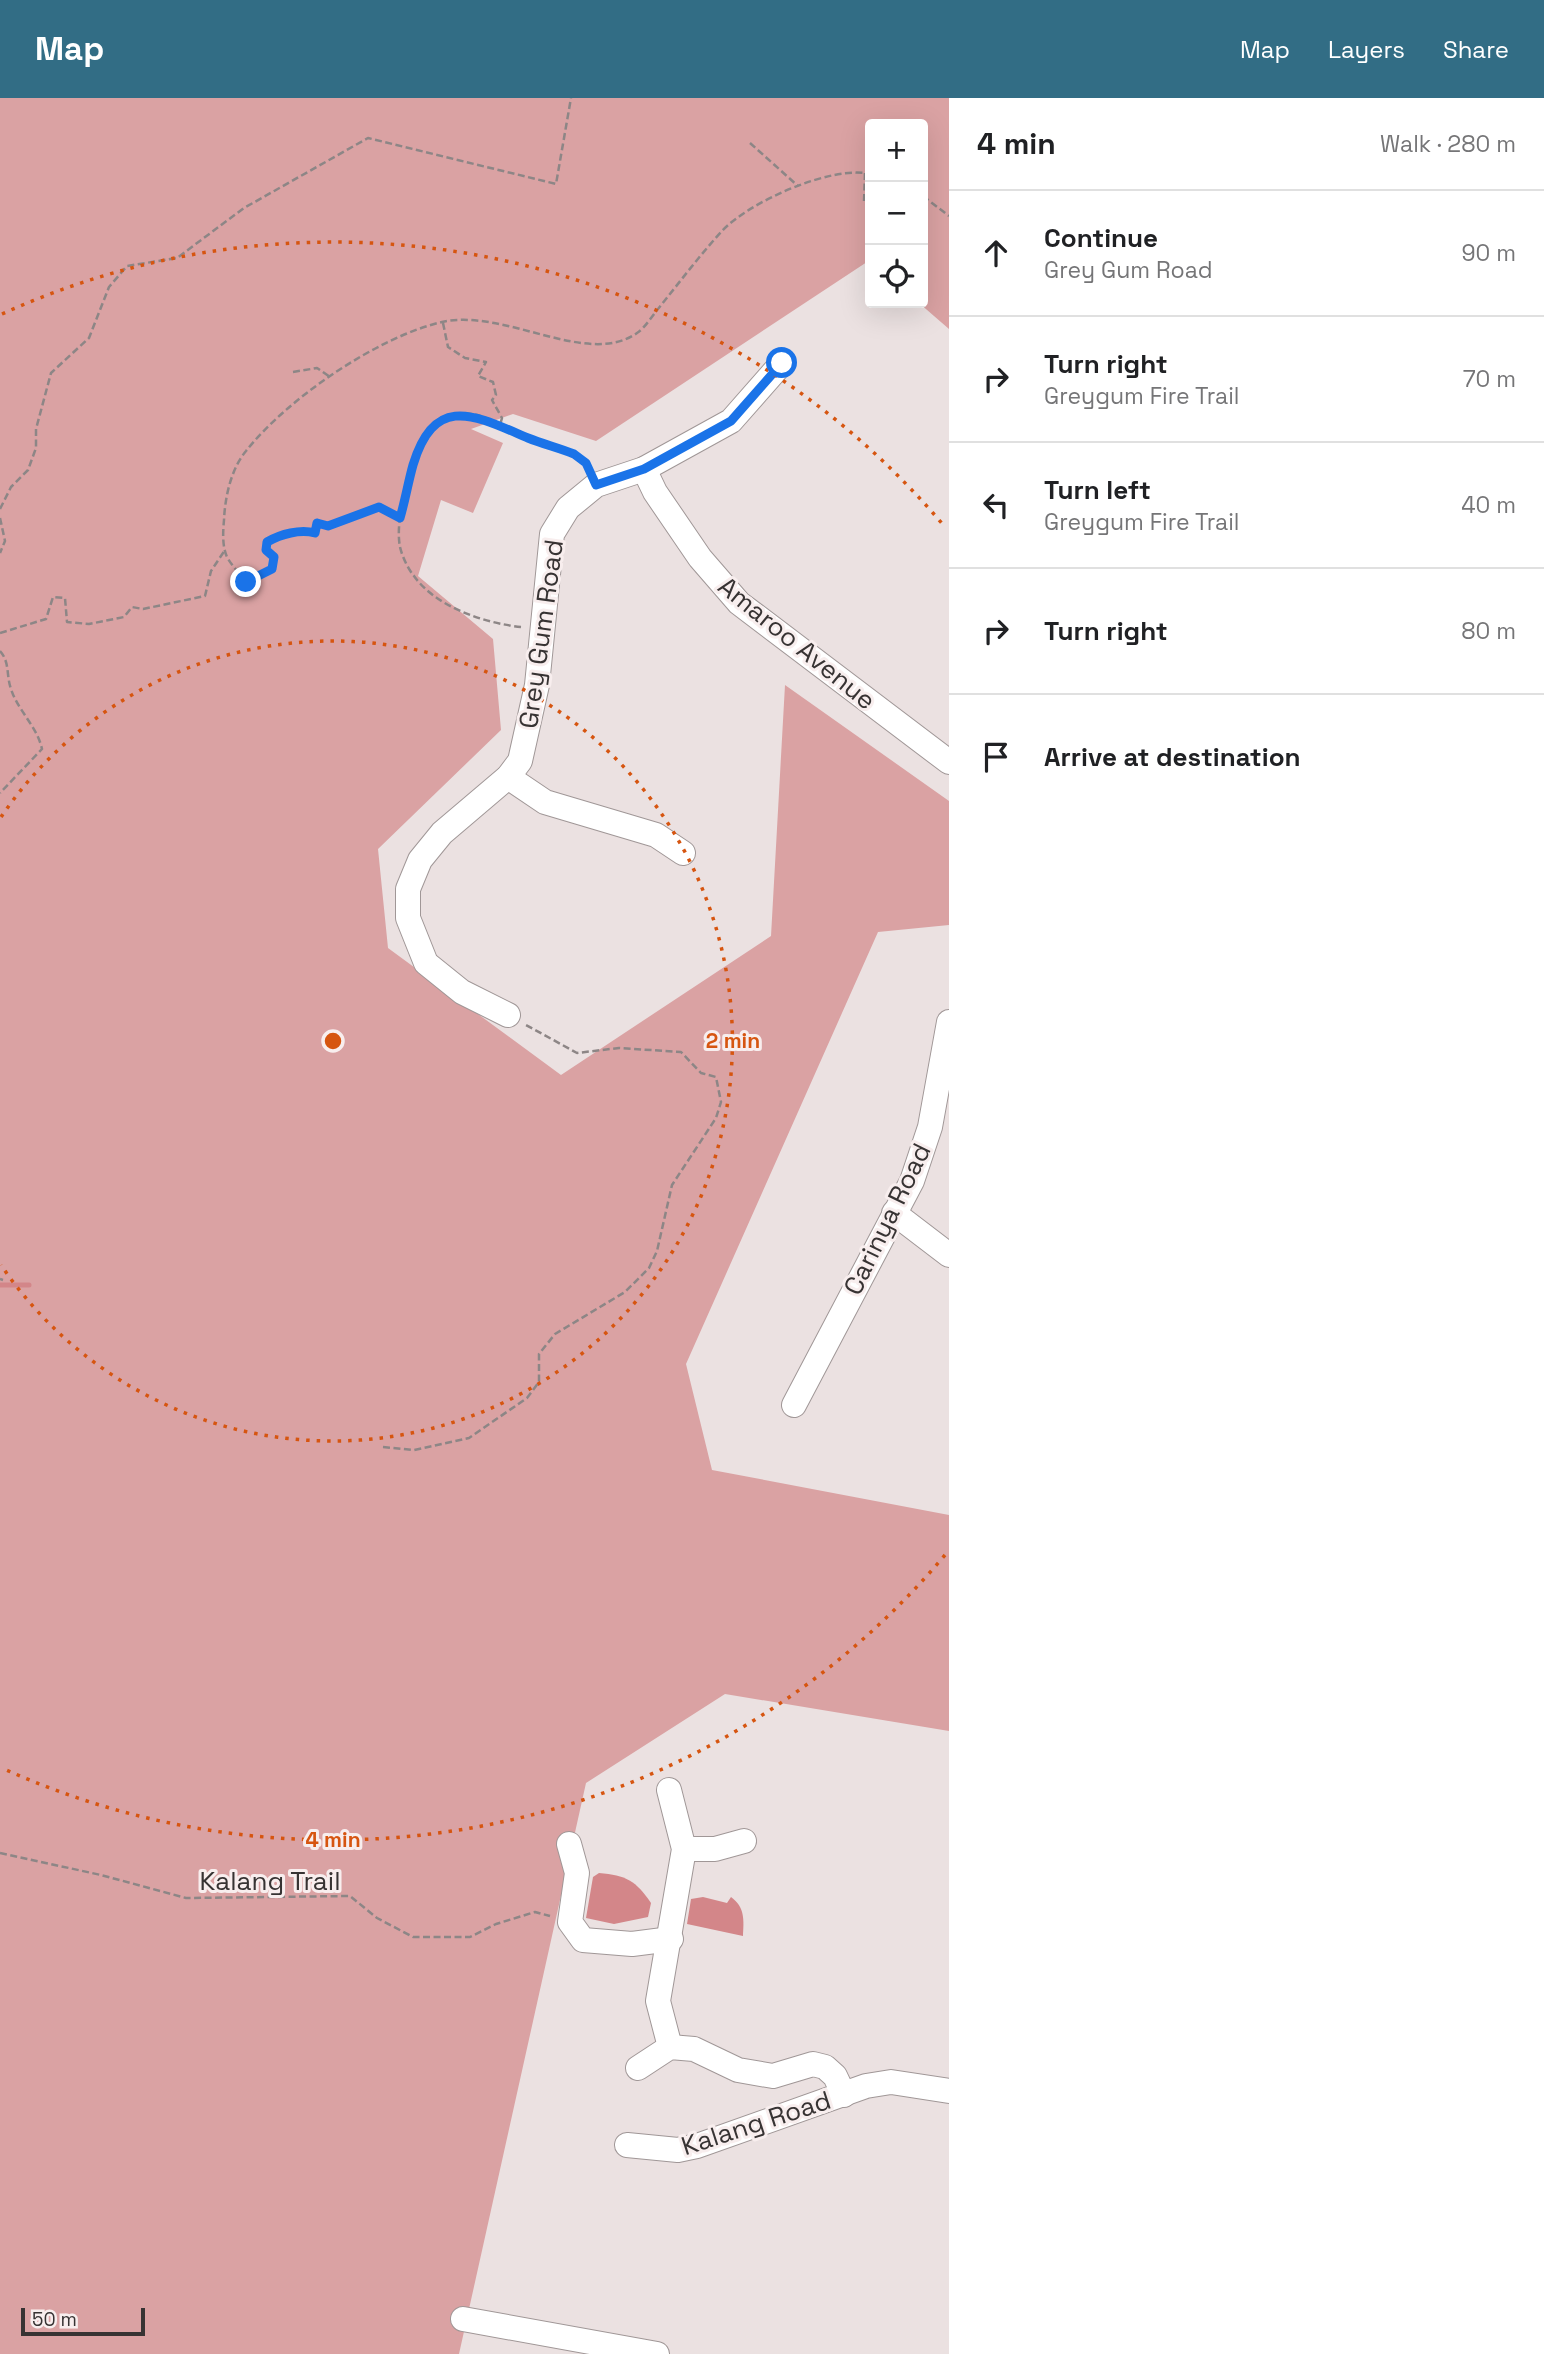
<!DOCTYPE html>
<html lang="en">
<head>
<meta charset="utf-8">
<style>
	body { margin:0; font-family:"Space Grotesk",sans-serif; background:#f6f6f6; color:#202124 }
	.controls { position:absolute; right:21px; top:21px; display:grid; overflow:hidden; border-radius:7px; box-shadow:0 7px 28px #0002 }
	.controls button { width:63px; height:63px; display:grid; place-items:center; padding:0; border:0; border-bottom:2px solid #e0e0e0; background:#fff; color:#202124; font:35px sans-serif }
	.scale { position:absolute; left:21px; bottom:18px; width:124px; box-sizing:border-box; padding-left:7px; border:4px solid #373333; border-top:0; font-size:19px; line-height:24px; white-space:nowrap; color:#373333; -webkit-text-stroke:5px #f8eeee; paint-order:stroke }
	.stop { position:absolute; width:21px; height:21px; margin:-16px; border:5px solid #1a73e8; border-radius:50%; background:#fff }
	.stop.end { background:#1a73e8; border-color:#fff; box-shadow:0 2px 7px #0008 }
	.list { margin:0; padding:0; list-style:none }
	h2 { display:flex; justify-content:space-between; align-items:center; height:91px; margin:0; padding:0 28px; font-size:30px }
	h2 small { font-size:23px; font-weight:400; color:#757577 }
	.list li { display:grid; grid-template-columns:46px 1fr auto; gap:21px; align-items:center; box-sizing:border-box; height:126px; padding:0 28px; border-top:2px solid #e0e0e0 }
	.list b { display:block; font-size:26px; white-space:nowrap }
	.list p { margin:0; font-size:23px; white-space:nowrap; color:#757577 }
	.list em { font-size:23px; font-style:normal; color:#757577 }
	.icon { flex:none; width:38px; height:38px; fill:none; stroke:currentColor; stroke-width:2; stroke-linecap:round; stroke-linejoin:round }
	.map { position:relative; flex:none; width:949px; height:2256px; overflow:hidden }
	header { display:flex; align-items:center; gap:42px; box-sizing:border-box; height:98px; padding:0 35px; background:#326d85; color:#fff }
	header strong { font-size:33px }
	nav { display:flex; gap:38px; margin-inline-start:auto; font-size:24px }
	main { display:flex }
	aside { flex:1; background:#fff }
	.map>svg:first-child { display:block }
	.green { fill:#daa2a3 }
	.water { fill:#d38689 }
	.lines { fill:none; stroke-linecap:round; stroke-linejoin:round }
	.stream { stroke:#d38689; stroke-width:5 }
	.minor-casing { stroke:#a09797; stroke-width:26 }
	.path { stroke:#8d8686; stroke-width:2.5; stroke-dasharray:7 3.5; stroke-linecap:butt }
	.minor { stroke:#fff; stroke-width:24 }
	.route { stroke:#1a73e8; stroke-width:9 }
	.ring { fill:none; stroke:#d65510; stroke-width:3.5; stroke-dasharray:3.5 7 }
	.labels { text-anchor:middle; stroke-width:6; stroke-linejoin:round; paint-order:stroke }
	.street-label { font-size:26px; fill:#373333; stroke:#f8eeee }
	.centre { fill:#d65510; stroke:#f8eeee; stroke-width:3.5 }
	.ring-label { font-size:21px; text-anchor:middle; font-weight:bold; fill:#d65510; stroke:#f8eeee; stroke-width:6; stroke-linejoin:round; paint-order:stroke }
</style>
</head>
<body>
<header>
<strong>Map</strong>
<nav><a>Map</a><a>Layers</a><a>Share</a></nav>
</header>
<main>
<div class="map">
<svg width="949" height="2256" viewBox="0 0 949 2256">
	<rect width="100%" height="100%" fill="#ebe1e1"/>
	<path class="green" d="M0 0H949V231L919 205H923V26H870V162L596 343 513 316 471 331 503 345 473 415 441 402 418 478 493 541 501 632 378 751 388 850 561 977 771 838 785 587 949 703V827L878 834 686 1266 712 1372 949 1417V1633L725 1596 586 1685 459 2256H0Z"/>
	<g class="water">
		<path d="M599 1775C626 1777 636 1783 651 1805L648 1819 614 1826 586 1820 593 1779Z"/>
		<path d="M703 1799 727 1805 731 1799C745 1809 744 1822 743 1838L687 1826 691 1801Z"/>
	</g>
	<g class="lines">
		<path class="stream" d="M0 1187H29"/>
		<defs>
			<g id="minor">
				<path d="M644 371 655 394 700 460 739 505 949 664"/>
				<path d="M508 679 545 704 656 737 683 755"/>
				<path d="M508 917 462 894 426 865 408 820V791L420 762 442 735 508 679 520 663 537 587 552 436 568 410 596 387 644 371 731 323 782 265"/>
				<path d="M894 1115 949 1157"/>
				<path d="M794 1307 912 1083 930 1029 949 924"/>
				<path d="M669 1692 684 1751 658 1903 670 1949"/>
				<path d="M569 1746 577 1775 570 1824 583 1842 632 1846 671 1841"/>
				<path d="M684 1751H715L744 1743"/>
				<path d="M638 1970 670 1949 694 1951 738 1972 773 1978 813 1966 825 1969 835 1978 844 1997"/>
				<path d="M627 2047 678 2052 697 2048 866 1988 891 1984 949 1993"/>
				<path d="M463 2221 657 2256"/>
			</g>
		</defs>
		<use href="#minor" class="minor-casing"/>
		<g class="path">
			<path d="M750 45 798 88"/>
			<path d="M865 75 864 104 870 110"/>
			<path d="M923 98 949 118"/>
			<path d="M443 225 448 249 465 260 486 264 478 278 493 284 496 297 492 302 502 320 500 327"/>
			<path d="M293 274 317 270 330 279"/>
			<path d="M0 411 11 389 28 372 36 350V331L51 275 89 240 109 189 127 168 177 160 244 110 368 40 556 86 571 0"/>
			<path d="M0 420 5 443 0 455"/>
			<path d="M400 420 379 409 328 428 317 425 315 435C299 431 282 436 267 444L266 452 274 459 272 471 246 484C240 476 232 468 227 459 222 448 223 433 224 422 225 399 231 371 246 353 287 301 377 239 442 224 506 210 587 270 637 235 645 230 652 218 658 211 679 185 699 158 722 133 749 104 831 67 870 76"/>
			<path d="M521 529C484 525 436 509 414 478 408 471 402 458 400 449 393 415 418 325 457 316 478 311 508 331 526 339 546 347 575 350 588 368"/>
			<path d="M0 535 46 521 53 499 65 500 67 524 89 526 124 519 132 509 143 511 205 498 211 473 225 452"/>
			<path d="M0 553C10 564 6 577 11 591 18 613 37 628 42 651L0 695"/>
			<path d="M0 1181 3 1182"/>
			<path d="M383 1349 414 1352 469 1340 527 1300 539 1284V1256L555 1236 625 1194 649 1170 657 1153 672 1087 716 1020 721 1004 716 979 701 975 681 954 619 950 577 955 526 927"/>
			<path d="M0 1755 101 1777 186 1800 350 1798 377 1820 413 1839H470L496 1826 535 1814 550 1818"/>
		</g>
		<use href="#minor" class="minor"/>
	</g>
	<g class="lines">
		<path class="route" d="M246 484 272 471 274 459 266 452 267 444C281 436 300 431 315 435L317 425 328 428 379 409 400 420C405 403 408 385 413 367 435 294 476 318 528 340 543 346 559 350 574 356L586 365 596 387 644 371 731 323 782 265"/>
	</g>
	<g class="ring">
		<path d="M1 719A400 400 0 1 1 1 1167"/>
		<path d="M945 1457A799 799 0 0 1 2 1670M2 216A799 799 0 0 1 945 429"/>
	</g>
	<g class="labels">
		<g class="street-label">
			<text transform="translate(541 536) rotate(-82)" y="9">Grey Gum Road</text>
			<text transform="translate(797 545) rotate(39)" y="9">Amaroo Avenue</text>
			<text transform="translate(887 1121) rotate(-64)" y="9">Carinya Road</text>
			<text x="270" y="1792">Kalang Trail</text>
			<text transform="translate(756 2025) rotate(-18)" y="9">Kalang Road</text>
		</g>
	</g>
	<circle cx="333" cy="943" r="10" class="centre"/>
	<g class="ring-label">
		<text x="733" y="950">2 min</text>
		<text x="333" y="1749">4 min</text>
	</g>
</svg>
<div class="controls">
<button>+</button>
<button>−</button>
<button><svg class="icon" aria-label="locate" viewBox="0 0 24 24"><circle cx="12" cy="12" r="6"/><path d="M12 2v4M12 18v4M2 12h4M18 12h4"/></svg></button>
</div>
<div class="scale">50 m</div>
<div class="stop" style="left:782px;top:265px"></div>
<div class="stop end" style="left:246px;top:484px"></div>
</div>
<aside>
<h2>4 min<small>Walk · 280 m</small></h2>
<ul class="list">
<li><svg class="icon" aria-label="ahead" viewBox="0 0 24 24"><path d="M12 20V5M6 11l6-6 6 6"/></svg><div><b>Continue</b><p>Grey Gum Road</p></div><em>90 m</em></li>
<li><svg class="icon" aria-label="right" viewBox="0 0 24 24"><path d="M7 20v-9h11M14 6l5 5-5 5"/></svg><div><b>Turn right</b><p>Greygum Fire Trail</p></div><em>70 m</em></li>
<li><svg class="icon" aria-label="left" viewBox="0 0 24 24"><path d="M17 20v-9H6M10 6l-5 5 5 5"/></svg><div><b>Turn left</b><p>Greygum Fire Trail</p></div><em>40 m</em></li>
<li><svg class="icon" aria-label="right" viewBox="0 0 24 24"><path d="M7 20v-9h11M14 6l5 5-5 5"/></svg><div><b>Turn right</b></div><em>80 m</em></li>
<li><svg class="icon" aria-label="arrive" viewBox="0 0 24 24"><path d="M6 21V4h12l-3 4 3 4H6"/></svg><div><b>Arrive at destination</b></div></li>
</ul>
</aside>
</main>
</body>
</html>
